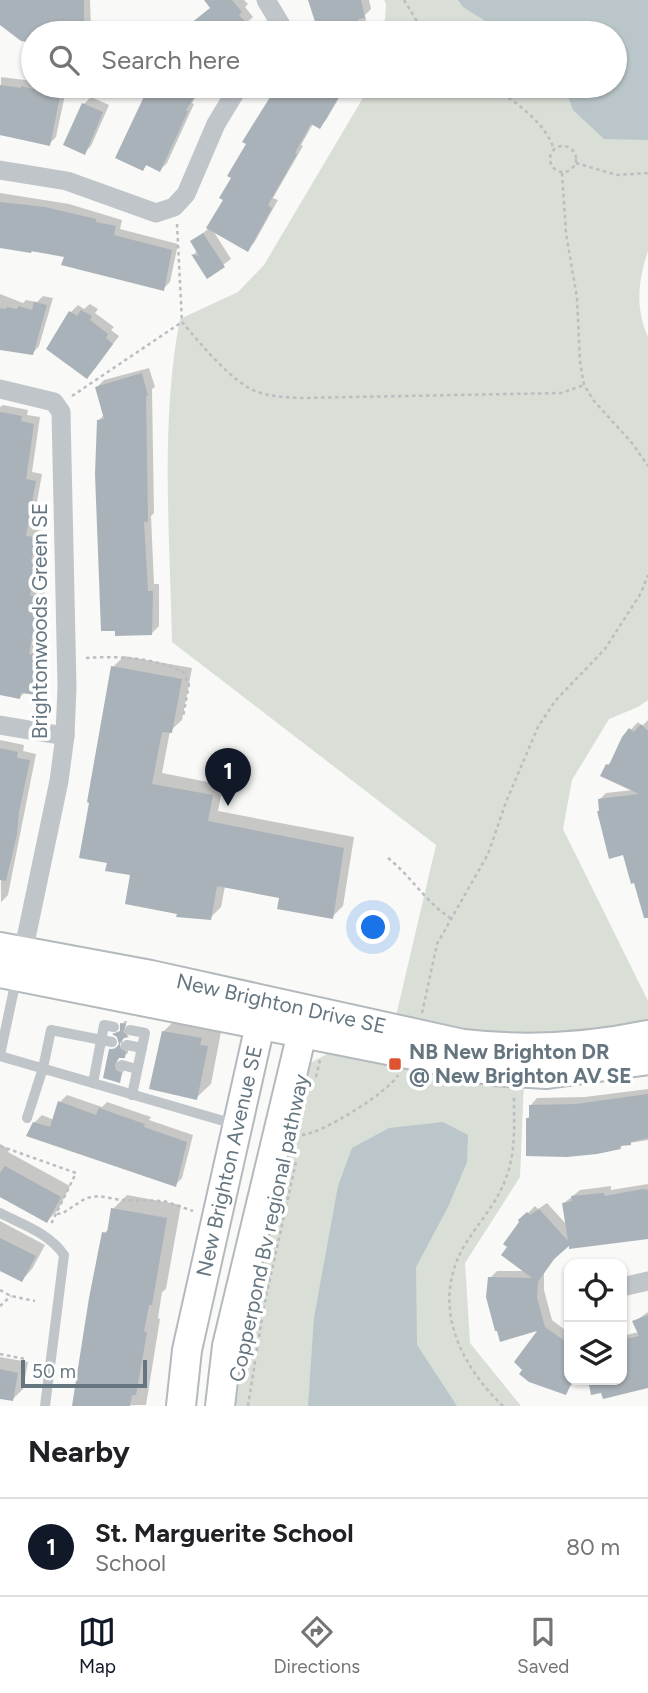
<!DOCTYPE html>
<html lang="en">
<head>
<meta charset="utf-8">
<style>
	body { margin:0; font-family:Figtree,sans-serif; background:#f6f6f6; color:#202124 }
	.controls { position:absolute; right:21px; bottom:21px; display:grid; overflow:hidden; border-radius:14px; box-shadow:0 2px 5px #0004 }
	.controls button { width:63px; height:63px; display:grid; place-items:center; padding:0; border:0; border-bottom:2px solid #e0e0e0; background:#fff; color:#202124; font:35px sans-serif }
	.scale { position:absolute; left:21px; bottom:18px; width:126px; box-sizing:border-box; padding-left:7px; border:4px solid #657681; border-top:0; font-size:19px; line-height:24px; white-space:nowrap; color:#657681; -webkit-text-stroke:5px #fff; paint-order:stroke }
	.you { position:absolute; left:374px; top:928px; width:24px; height:24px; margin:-18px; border:5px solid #fff; border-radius:50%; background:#1a73e8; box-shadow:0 0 0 10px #1a73e833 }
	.badge { display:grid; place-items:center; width:46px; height:46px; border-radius:50%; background:#111827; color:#fff; font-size:23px; font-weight:700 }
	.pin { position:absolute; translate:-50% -58px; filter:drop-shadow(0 2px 4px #0008) }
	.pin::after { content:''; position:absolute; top:37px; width:24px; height:21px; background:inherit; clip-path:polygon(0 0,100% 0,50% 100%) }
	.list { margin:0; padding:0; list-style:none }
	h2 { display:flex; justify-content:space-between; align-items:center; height:91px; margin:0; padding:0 28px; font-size:30px }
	h2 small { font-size:23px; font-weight:400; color:#757577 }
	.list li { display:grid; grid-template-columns:46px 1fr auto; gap:21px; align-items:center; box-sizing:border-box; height:98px; padding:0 28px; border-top:2px solid #e0e0e0 }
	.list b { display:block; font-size:26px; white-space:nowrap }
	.list p { margin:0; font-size:23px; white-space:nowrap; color:#757577 }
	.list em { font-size:23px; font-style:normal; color:#757577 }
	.icon { flex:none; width:38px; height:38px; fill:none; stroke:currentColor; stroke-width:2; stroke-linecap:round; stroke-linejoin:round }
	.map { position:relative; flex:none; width:648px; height:1406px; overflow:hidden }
	.search { position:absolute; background:#fff; box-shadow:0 2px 5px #0004; left:21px; right:21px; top:21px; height:77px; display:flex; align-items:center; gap:18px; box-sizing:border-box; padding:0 24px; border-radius:38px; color:#757577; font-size:26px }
	.sheet { height:189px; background:#fff }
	nav { display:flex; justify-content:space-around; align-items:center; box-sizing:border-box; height:98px; border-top:2px solid #e0e0e0; background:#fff; font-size:19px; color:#757577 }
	nav a { display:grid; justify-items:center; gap:4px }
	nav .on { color:#111827 }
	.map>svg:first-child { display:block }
	.green { fill:#d9ded6 }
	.water { fill:#bac6ca }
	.shadow { fill:#0003 }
	.building { fill:#a9b2b8 }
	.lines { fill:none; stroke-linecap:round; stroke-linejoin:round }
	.secondary-casing { stroke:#b3b9bd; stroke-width:32 }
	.path { stroke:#bbbec1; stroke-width:2.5; stroke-dasharray:3.5 3.5; stroke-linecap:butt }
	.lane { stroke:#c0c5c9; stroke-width:10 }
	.street { stroke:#c0c5c9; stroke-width:19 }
	.secondary { stroke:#fff; stroke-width:28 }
	.poi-dot { fill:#de5432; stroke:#fff; stroke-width:2.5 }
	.labels { text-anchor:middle; stroke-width:7; stroke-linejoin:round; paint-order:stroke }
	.street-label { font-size:21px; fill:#657681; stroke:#fff }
	.poi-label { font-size:21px; font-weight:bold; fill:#657681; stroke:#fff; text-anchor:start }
</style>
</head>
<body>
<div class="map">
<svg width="648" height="1406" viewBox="0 0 648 1406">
	<rect width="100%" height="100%" fill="#f9f9f7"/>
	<g class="green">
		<path d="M384 0H648V251C638 281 635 308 648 337V700L638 707 609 719 572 780 563 829 648 1001V1022L591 1034 537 1037 458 1031 396 1016 436 845 172 642C170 536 160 422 180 319L238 292 264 265 370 86H615V33H384L386 4Z"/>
		<path d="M331 1052 524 1081 520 1177 465 1263 470 1343 521 1406H233L253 1282 305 1071 310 1063Z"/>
	</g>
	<g class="water">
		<path d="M458 0H648V140L604 139 573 110 564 86H615V33H504L463 7Z"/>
		<path d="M443 1122 468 1135 467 1162 448 1207 416 1267 417 1345 457 1406H308L314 1318 338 1186 352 1148 389 1128Z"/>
	</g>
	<g class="shadow">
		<path d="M3 0H90L91 28 85 33H33V42L22 40 0 23V4Z"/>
		<path d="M211 0H244L248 4 245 7 253 17 237 31 239 33H182L212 7Z"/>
		<path d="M310 0H369L371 9 365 15 366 20 359 28 337 32 341 33H320L318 19Z"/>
		<path d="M1 77 33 81V86H51L66 90 56 137 49 144 0 135Z"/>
		<path d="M151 86H202L192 103 194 104 167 163 160 170 147 164 143 169 117 157Z"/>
		<path d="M279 86H346L326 120 319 127 313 124 301 145 303 146 273 198 278 200 254 243 247 250 212 229 231 259 208 276 193 255 198 250 192 242 208 229 225 200 248 144 245 142Z"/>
		<path d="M91 97 109 105 91 146 84 153V104Z"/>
		<path d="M0 193 69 204 122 220 120 229 178 244 170 282 163 289 66 256 0 247Z"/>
		<path d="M0 294 23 303 26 300 37 302 43 296 53 298 39 346 32 354 0 348Z"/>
		<path d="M90 304 98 309 95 313 114 327 111 330 119 336 94 370 48 349 71 312 78 305 84 309Z"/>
		<path d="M149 368 155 387 152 389 154 513 151 516 154 584H159V626L152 633 99 420 104 415 97 387 104 380Z"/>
		<path d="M3 405 28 410 27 415 40 417 32 472 42 474 32 529 42 531 37 555 42 556 36 589 45 591 35 647 47 649 43 686 36 693 25 692 20 697 0 693V407Z"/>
		<path d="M124 656 192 668 182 720 170 731 162 773 223 785 218 811 354 837 343 906 332 917 281 896 225 886 221 907 210 918 179 912 132 874 113 667Z"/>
		<path d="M648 720V913L624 853 599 800 606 793 633 790 608 765 614 759 623 738 638 722 642 726Z"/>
		<path d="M0 740 24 745 23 751 36 754 8 895 1 902Z"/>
		<path d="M178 1017 215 1024 213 1031 221 1032 211 1084 196 1098 163 1032Z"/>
		<path d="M125 1021H127L125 1028 131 1033 122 1038 123 1045 128 1049V1053L117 1059 119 1067 124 1070 119 1081 105 1077 110 1050 121 1045 119 1036 115 1034 122 1030V1024Z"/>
		<path d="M648 1089V1140L624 1144 620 1148 527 1119 530 1116V1106L537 1098 585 1097Z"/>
		<path d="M67 1095 102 1107 107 1102 151 1117 149 1120 193 1135 182 1178 175 1185 31 1126 42 1115 54 1120 60 1102Z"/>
		<path d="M0 1144 9 1149 8 1152 70 1186 58 1210 47 1221 0 1197Z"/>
		<path d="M648 1184V1236L570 1242 559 1253 544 1273V1290L552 1320 569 1333V1380H575L565 1393 542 1328 490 1278 497 1271H526L509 1246 520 1221 535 1206 538 1209 547 1203 567 1225 563 1204 580 1190 611 1186V1190Z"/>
		<path d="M127 1195 181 1205 166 1289 162 1292 158 1318 160 1319 146 1405 73 1406 104 1233 110 1228 113 1209Z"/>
		<path d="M0 1221 45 1245 32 1269 22 1280 0 1269Z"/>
		<path d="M648 1312V1378L592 1393 590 1380H622V1336L639 1332 634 1322Z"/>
		<path d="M0 1357 28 1362 23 1389 12 1400 0 1397Z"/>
	</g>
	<g class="building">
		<path d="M0 0H84V33H33V43L21 41 0 25Z"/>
		<path d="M204 0H232L242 12 239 15 248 25 238 33H197L190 24 210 8Z"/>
		<path d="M308 0H361L365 18 358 19 360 29 338 33H333V28L318 31Z"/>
		<path d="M0 85 21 88V86L60 96 50 146 0 135Z"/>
		<path d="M149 86H201L186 110 188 111 160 172 146 165 143 171 115 158Z"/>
		<path d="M277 86H342L339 92 341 93 320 129 311 124 295 153 297 154 268 205 272 208 248 252 206 228 223 200 219 198 231 178 227 176 246 144 242 142Z"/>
		<path d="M82 103 103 112 85 155 63 145Z"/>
		<path d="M0 202 45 207 96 219V222L116 226 114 235 172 250 164 291 61 265 64 257 32 251 31 253 0 248Z"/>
		<path d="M203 233 225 267 207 279 191 254 199 256 190 241Z"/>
		<path d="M34 302 47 305 33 355 0 350V308L6 309 7 307 17 309 18 306 32 310Z"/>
		<path d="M81 310 92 316 90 320 108 334 106 338 113 344 87 379 46 349 69 311 77 316Z"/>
		<path d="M142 373 148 396H146L148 522H144L148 591H153L152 635 115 636V631H101L95 474 97 420 104 419 95 387Z"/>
		<path d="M0 412 22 416 21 421 34 424 26 479 36 481 26 536 36 537 31 562H36L30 596 39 597 29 654 40 655 37 677 40 678 37 695 21 693 20 699 0 695Z"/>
		<path d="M111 666 182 679 172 733 162 732 152 784 213 795 208 821 344 848 333 919 277 909 279 898 217 886 211 920 176 917 177 914 125 904 130 875 105 871 107 863 79 858 89 803 87 802Z"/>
		<path d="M641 724 648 731V918H644L634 883 631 884 623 855 609 859 597 811H599L598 799 639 794 600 776 606 764 609 765 622 737 629 728 634 732Z"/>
		<path d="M0 748 18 752 17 758 30 760 19 812 17 834 6 881 0 880Z"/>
		<path d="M120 1023 126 1024 123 1032 129 1037 124 1038 120 1043V1048L126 1052 125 1058H119L115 1064 116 1070 122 1073 120 1083 103 1078 109 1049H115L119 1044 117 1037 112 1034 120 1031Z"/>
		<path d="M162 1031 202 1038 200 1045 208 1046 197 1100 149 1089Z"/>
		<path d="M648 1094V1138L631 1142V1145L620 1146 621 1149 597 1154 567 1157 526 1156V1118H529V1105L576 1104Z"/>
		<path d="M58 1101 96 1115 99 1108 145 1124 144 1127 187 1142 176 1187 26 1136 33 1122 50 1127Z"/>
		<path d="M5 1166 61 1197 47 1223 0 1197V1173Z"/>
		<path d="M643 1189 648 1190V1239L569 1249V1246L553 1260 538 1282 537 1298 545 1327 569 1344V1380H573L566 1395 529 1382 519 1374 522 1370 514 1362 537 1331 500 1342 497 1331H495L486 1297 488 1277 532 1278 501 1255 507 1247 503 1244 519 1222 518 1220 527 1212 530 1215 539 1209 568 1241 562 1203 572 1201 571 1196 604 1193 605 1196Z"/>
		<path d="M111 1208 167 1218 152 1305H149L144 1332H147L136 1395H132L130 1406H72L89 1298 102 1232 107 1233Z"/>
		<path d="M0 1238 36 1256 22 1282 0 1271Z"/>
		<path d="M648 1315V1388L603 1399 601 1393 591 1395 588 1380H622V1340L639 1336 632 1321Z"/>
		<path d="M0 1369 18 1373 13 1401 0 1399Z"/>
	</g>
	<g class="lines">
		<defs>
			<g id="secondary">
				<path id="s1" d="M0 947 151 975 463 1044C525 1051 586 1048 648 1035"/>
				<path d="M0 973 494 1071 547 1074 648 1060"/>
				<path id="s2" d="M181 1406 187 1350 260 1025 272 1015"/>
				<path d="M220 1406 227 1346 302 1033 293 1018"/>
			</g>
		</defs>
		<use href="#secondary" class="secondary-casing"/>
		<g class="path">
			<path d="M404 0 424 33"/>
			<path d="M491 86C514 101 546 122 554 150"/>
			<circle cx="563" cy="159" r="13"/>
			<path d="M576 163 617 175 648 173"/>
			<path d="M562 173 566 233 577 298 580 362 584 385 594 401 632 443 648 466"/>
			<path d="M177 224 182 322C200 343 233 384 258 392 272 397 286 397 301 398L561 393 584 385"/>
			<path d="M72 396 182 322"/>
			<path d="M86 658C118 656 153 657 183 672L189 684 183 717"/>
			<path d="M388 858C412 877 426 903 452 919"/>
			<path d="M422 1013 437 944 488 854 506 802 538 727 555 701 605 649 641 593 648 575"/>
			<path d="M316 1077 320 1060"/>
			<path d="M302 1135C321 1134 389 1092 398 1075"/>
			<path d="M0 1146 76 1173 51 1224"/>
			<path d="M57 1214 63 1213 86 1198 99 1196 121 1200 164 1201 193 1211"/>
			<path d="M0 1290 11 1296 35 1301"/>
			<path d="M0 1306 11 1296"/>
			<path d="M0 1354 25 1359"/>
			<path d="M248 1406 264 1306 296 1162"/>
			<path d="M503 1406C460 1365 431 1306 463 1248 477 1224 498 1203 507 1175 516 1150 514 1122 514 1096"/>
		</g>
		<g class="lane">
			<path d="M130 1030 145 1033 132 1095"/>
			<path d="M127 1045 142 1048"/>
			<path d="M0 1055 16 980"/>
			<path d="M0 1056 234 1124"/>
			<path d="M122 1065 137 1069"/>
			<path d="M93 1083 104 1025 114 1027"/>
			<path d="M27 1118 43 1068 51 1030 112 1042"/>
			<path d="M0 1213C23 1225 49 1233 64 1255L45 1406"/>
		</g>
		<g class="street">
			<path d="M266 0 281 25 280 33"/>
			<path d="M0 170 67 181 156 213 174 207 186 194 216 124 239 86"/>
			<path d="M0 389 54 402 61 412 67 687 65 736 59 781 21 962"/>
			<path d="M0 725 65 736"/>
			<path d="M622 1287 648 1281"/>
		</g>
		<use href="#secondary" class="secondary"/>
	</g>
	<rect class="poi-dot" x="388" y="1057" width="14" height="14" rx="3.5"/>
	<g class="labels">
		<g class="street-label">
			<text transform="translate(40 621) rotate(-90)" y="7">Brightonwoods Green SE</text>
			<text dy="7" stroke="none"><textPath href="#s1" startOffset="287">New Brighton Drive SE</textPath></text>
			<text dy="7" stroke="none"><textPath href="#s2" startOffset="250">New Brighton Avenue SE</textPath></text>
			<text transform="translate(269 1228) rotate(-78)" y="7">Copperpond Bv regional pathway</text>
		</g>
		<g class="poi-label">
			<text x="409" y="1059">NB New Brighton DR<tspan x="409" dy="24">@ New Brighton AV SE</tspan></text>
		</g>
	</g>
</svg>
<div class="controls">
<button><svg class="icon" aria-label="locate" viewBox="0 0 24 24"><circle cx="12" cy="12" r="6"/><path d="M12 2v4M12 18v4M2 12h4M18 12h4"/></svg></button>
<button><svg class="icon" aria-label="layers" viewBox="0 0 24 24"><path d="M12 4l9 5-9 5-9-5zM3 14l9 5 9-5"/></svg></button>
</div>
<div class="scale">50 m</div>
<div class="you"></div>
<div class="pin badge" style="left:228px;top:806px">1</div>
<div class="search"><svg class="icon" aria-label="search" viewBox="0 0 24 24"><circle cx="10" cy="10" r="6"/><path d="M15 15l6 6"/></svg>Search here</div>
</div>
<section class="sheet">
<h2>Nearby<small></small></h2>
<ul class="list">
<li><span class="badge">1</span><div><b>St. Marguerite School</b><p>School</p></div><em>80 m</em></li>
</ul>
</section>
<nav>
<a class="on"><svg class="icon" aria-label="map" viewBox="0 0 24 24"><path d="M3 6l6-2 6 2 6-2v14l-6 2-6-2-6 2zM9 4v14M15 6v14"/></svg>Map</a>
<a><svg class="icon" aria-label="directions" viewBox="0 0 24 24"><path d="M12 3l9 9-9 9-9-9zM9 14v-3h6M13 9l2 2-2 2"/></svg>Directions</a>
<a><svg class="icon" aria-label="saved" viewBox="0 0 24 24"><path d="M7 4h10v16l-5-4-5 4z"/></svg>Saved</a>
</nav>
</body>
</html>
